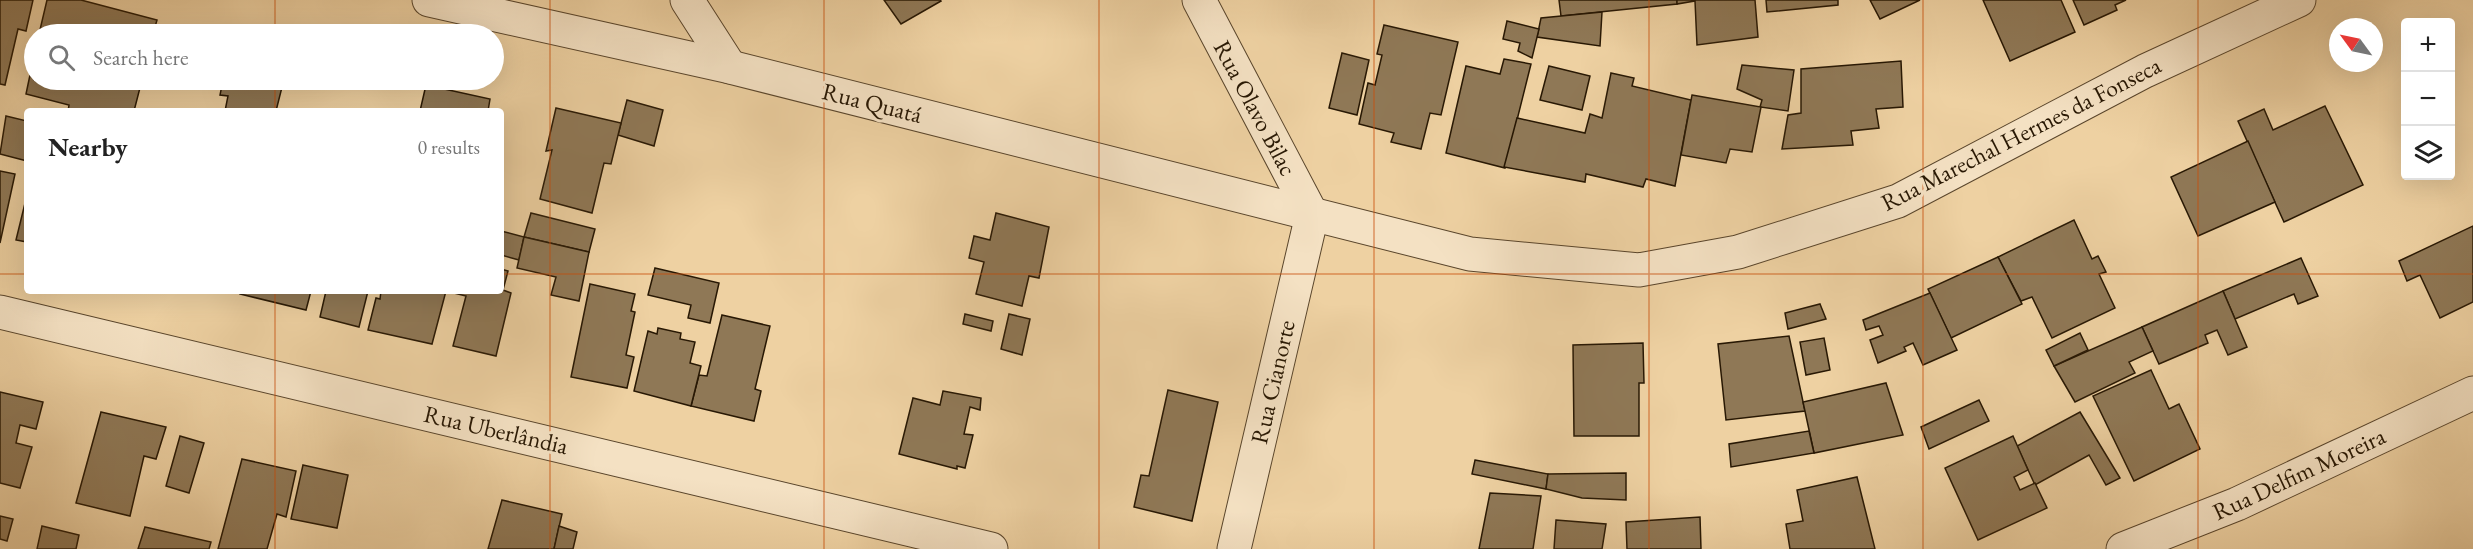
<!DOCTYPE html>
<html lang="en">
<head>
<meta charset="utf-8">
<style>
	body { margin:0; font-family:"EB Garamond",serif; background:#f6f6f6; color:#222 }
	.controls { position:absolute; right:18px; top:18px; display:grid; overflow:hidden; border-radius:6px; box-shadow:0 6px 24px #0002 }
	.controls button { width:54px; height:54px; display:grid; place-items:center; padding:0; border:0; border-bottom:2px solid #e0e0e0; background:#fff; color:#222; font:30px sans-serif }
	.compass { position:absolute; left:2329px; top:18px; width:54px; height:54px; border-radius:50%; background:#fff; box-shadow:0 6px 24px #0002; rotate:303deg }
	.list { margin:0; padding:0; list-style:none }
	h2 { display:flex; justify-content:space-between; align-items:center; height:78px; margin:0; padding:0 24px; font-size:26px }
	h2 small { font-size:20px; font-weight:400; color:#767676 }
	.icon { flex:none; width:33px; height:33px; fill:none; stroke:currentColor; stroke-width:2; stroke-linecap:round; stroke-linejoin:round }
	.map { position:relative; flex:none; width:2473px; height:549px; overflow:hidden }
	.search { position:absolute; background:#fff; box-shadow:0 6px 24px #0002; left:24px; top:24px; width:480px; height:66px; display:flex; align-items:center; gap:15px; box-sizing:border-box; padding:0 21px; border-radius:33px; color:#767676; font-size:22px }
	.panel { position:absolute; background:#fff; box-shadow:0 6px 24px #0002; left:24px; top:108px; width:480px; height:186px; border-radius:6px }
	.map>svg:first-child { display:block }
	.building { fill:#8f7856; stroke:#281804; stroke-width:1.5 }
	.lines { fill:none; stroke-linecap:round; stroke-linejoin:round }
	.minor-casing { stroke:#5a462c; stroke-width:35 }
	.minor { stroke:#f4e1c3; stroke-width:33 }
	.grid { fill:none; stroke:#cb4f0b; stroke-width:1.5; stroke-opacity:0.55 }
	.labels { text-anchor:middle; stroke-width:6; stroke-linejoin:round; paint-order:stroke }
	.street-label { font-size:24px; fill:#281804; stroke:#f4e1c3 }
</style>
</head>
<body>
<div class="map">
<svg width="2473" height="549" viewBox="0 0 2473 549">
	<rect width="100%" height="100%" fill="#eed1a2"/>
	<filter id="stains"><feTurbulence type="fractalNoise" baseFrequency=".00333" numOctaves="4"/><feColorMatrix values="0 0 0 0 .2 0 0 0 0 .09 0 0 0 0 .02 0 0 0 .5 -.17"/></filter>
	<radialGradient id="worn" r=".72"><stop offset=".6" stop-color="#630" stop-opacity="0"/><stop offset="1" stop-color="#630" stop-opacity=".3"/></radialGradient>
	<g class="building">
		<path d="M0 0H33L26 31 18 29 5 85 0 84Z"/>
		<path d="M47 0H81L157 20 153 34H39Z"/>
		<path d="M884 0H940L941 1 901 24Z"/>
		<path d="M1559 0H1677V4L1561 16Z"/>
		<path d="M1677 0H1755L1758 37 1697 45 1695 1 1677 4Z"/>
		<path d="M1766 0H1838V5L1767 12Z"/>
		<path d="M1870 0H1920L1880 19Z"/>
		<path d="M1983 0H2061L2075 32 2010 61Z"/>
		<path d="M2073 0H2126L2115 5 2117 10 2084 25Z"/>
		<path d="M1602 12 1600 46 1537 37 1541 18Z"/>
		<path d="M1507 21 1539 29 1532 58 1518 51 1520 43 1503 39Z"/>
		<path d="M1384 25 1458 42 1441 115 1430 113 1421 149 1391 142 1394 133 1359 124 1368 83 1375 85 1382 55 1377 54Z"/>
		<path d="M1342 53 1369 60 1357 115 1329 108Z"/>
		<path d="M34 56V80H142L134 111H68L69 105 26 94Z"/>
		<path d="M1504 59 1531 64 1505 168 1446 153 1466 66 1500 74Z"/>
		<path d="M1901 61 1903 107 1876 109 1879 128 1851 131 1853 145 1782 149 1788 115 1801 113V69Z"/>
		<path d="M1742 65 1794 70 1788 111 1760 107 1762 100 1737 89Z"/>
		<path d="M1549 66 1590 76 1582 110 1540 100Z"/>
		<path d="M1611 73 1634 78 1632 86 1691 100 1675 186 1646 179 1643 187 1586 174 1585 182 1504 167 1517 118 1585 133 1590 114 1602 118Z"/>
		<path d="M223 80H291L288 88 282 87 276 111H225L228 96 220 95Z"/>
		<path d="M426 85 490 99 488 111H420Z"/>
		<path d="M1692 95 1761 107 1752 152 1730 149 1726 163 1681 155Z"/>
		<path d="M627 100 663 110 654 146 618 135Z"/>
		<path d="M2325 106 2363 185 2284 222 2238 121 2264 109 2273 130Z"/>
		<path d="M556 108 621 123 611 164 604 163 592 213 540 199 552 150 546 151Z"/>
		<path d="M6 116 27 121V161L0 154Z"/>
		<path d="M2248 141 2275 202 2198 236 2171 177Z"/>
		<path d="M0 171 15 174 0 243Z"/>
		<path d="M27 195V242L16 240Z"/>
		<path d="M531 213 595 229 589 252 524 237Z"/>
		<path d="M996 213 1049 227 1039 278 1029 276 1022 306 976 294 984 262 969 258 974 236 990 240Z"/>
		<path d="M2074 220 2092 259 2098 256 2106 272 2099 274 2115 308 2052 338 2032 297 2021 301 1998 257Z"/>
		<path d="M2473 226V302L2440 318 2420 275 2407 281 2399 261Z"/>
		<path d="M501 231 524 237 519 260 501 255Z"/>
		<path d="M524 237 589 252 579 301 551 295 556 277 517 268Z"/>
		<path d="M1998 257 2022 304 1951 338 1928 289Z"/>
		<path d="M2301 258 2318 296 2298 304 2294 294 2235 319 2223 291Z"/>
		<path d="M655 268 719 283 710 323 688 318 691 305 648 295Z"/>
		<path d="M501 269 508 271 503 290 511 293 496 356 453 346 466 296 446 291H501Z"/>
		<path d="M590 284 635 294 631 311 635 312 626 355 634 357 627 388 571 377Z"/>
		<path d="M234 291H302L298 306Z"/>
		<path d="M241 291H311L306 310 240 294Z"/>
		<path d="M326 291H368L359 327 320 317Z"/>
		<path d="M381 291H446L432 344 368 330 376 298 380 299Z"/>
		<path d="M2223 291 2247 347 2228 355 2217 330 2205 335 2208 343 2159 364 2142 327Z"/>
		<path d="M1930 293 1957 350 1923 365 1913 343 1904 347 1906 351 1878 363 1870 340 1883 335 1879 326 1866 330 1863 320Z"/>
		<path d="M1820 304 1826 319 1788 329 1785 313Z"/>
		<path d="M965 314 993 321 991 331 963 324Z"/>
		<path d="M1009 314 1030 319 1022 355 1001 349Z"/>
		<path d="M722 315 770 326 755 389 761 391 754 421 691 406 699 375 707 376Z"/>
		<path d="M2142 327 2153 351 2129 362 2135 373 2075 402 2054 366Z"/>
		<path d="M658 328 681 333 680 339 695 342 690 363 701 366 691 406 634 391 648 331 657 334Z"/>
		<path d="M2080 333 2088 350 2054 366 2046 350Z"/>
		<path d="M1789 336 1805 411 1726 420 1718 344Z"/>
		<path d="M1824 338 1830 370 1806 375 1800 342Z"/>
		<path d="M1643 343 1644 383H1639V436H1574L1573 345Z"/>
		<path d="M2151 370 2169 409 2179 404 2200 449 2134 481 2093 396Z"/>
		<path d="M1886 383 1903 435 1814 453 1803 402Z"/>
		<path d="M1168 390 1218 402 1192 521 1134 507 1141 475 1149 476Z"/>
		<path d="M943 391 981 398 980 410 970 407 964 434 973 435 965 468 957 466V469L899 454 913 398 940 405Z"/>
		<path d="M0 392 43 402 36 429 20 425 16 443 32 447 20 488 0 483Z"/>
		<path d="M1979 400 1989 421 1929 449 1921 427Z"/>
		<path d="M101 412 166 427 156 459 144 456 130 516 76 503Z"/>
		<path d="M2080 412 2120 478 2106 485 2089 455 2035 485 2017 446Z"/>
		<path d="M1809 431 1814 453 1731 467 1729 444Z"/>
		<path d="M180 436 204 443 189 493 166 486Z"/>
		<path d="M2013 436 2028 470 2014 477 2020 490 2035 483 2047 508 1978 540 1945 468Z"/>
		<path d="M242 459 296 471 286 517 277 514 267 549H218Z"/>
		<path d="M1475 460 1548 474 1546 489 1472 474Z"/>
		<path d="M303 465 348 475 337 528 291 519Z"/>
		<path d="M1626 473V500L1582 498 1546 489 1548 474Z"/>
		<path d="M1857 477 1875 549H1790L1786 524 1803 521 1797 490Z"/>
		<path d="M1490 493 1541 496 1533 549H1479Z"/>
		<path d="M502 500 562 514 554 549H488Z"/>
		<path d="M0 516 13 519 7 541 0 539Z"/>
		<path d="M1700 517 1701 549H1627L1626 522Z"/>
		<path d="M1556 520 1606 524 1602 549H1554Z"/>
		<path d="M42 526 79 535 76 549H37Z"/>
		<path d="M559 526 577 532 573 549H554Z"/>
		<path d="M145 527 211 542 209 549H138Z"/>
	</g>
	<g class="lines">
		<defs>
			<g id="minor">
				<path d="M429 0 730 67 1470 254 1639 270 1738 252 1898 201 2145 71 2299 0"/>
				<path d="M687 0 730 67"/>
				<path d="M1199 0 1312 215"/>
				<path d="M0 312 991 549"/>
				<path d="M1234 549 1312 215"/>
				<path d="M2123 549 2237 504 2473 393"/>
			</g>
		</defs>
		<use href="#minor" class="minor-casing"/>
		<use href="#minor" class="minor"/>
	</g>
	<path class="grid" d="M275 0V34M550 0V549M824 0V549M1099 0V549M1374 0V549M1649 0V549M1923 0V549M2198 0V549M275 80V111M0 274H27M501 274H2473M275 291V549"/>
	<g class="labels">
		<g class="street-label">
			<text transform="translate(872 103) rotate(14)" y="8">Rua Quatá</text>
			<text transform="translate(1255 108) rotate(62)" y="8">Rua Olavo Bilac</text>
			<text transform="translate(2021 134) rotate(-27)" y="8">Rua Marechal Hermes da Fonseca</text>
			<text transform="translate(1273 382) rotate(-77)" y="8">Rua Cianorte</text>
			<text transform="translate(496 430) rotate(13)" y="8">Rua Uberlândia</text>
			<text transform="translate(2299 474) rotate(-25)" y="8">Rua Delfim Moreira</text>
		</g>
	</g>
	<rect width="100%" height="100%" filter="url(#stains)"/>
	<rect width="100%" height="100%" fill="url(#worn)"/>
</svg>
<div class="controls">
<button>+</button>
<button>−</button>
<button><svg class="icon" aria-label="layers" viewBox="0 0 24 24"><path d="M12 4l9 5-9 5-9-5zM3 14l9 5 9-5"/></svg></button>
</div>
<svg class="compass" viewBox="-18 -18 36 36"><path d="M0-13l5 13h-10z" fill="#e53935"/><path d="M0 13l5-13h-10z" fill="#767676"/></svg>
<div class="search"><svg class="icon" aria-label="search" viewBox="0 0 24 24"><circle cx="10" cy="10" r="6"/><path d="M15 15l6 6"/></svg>Search here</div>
<section class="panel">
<h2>Nearby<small>0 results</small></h2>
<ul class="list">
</ul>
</section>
</div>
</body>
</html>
